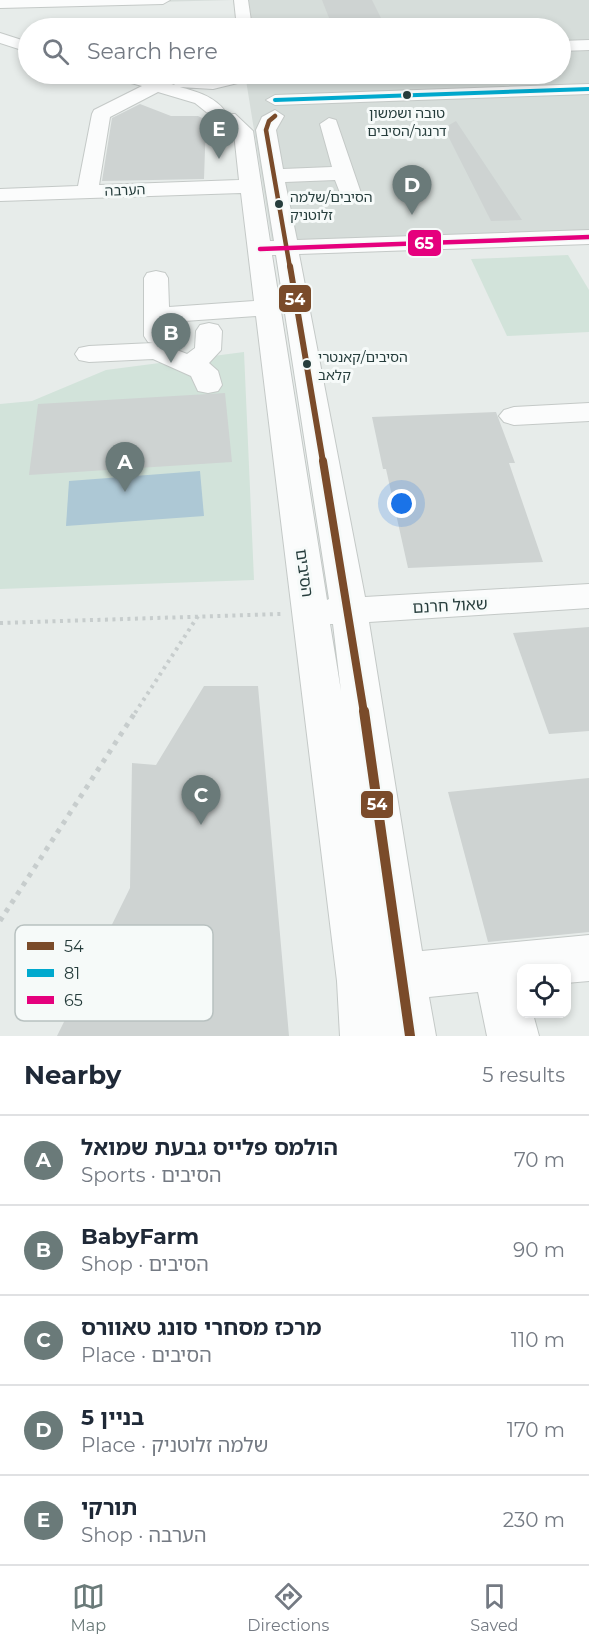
<!DOCTYPE html>
<html lang="en">
<head>
<meta charset="utf-8">
<style>
	body { margin:0; font-family:Montserrat,"Noto Sans Hebrew",sans-serif; background:#f6f6f7; color:#1f2937 }
	.controls { position:absolute; right:18px; bottom:18px; display:grid; overflow:hidden; border-radius:12px; box-shadow:0 3px 9px #0003 }
	.controls button { width:54px; height:54px; display:grid; place-items:center; padding:0; border:0; border-bottom:2px solid #e0e1e3; background:#fff; color:#1f2937; font:30px sans-serif }
	.you { position:absolute; left:402px; top:504px; width:21px; height:21px; margin:-15px; border:4px solid #fff; border-radius:50%; background:#1a73e8; box-shadow:0 0 0 9px #1a73e833 }
	.badge { display:grid; place-items:center; width:39px; height:39px; border-radius:50%; background:#6a7a79; color:#fff; font-size:20px; font-weight:700 }
	.pin { position:absolute; translate:-50% -50px; filter:drop-shadow(0 2px 3px #0008) }
	.pin::after { content:''; position:absolute; top:32px; width:21px; height:18px; background:inherit; clip-path:polygon(0 0,100% 0,50% 100%) }
	.list { margin:0; padding:0; list-style:none }
	h2 { display:flex; justify-content:space-between; align-items:center; height:78px; margin:0; padding:0 24px; font-size:26px }
	h2 small { font-size:20px; font-weight:400; color:#747a83 }
	.list li { display:grid; grid-template-columns:39px 1fr auto; gap:18px; align-items:center; box-sizing:border-box; height:90px; padding:0 24px; border-top:2px solid #e0e1e3 }
	.list b { display:block; font-size:22px; white-space:nowrap }
	.list p { margin:0; font-size:20px; white-space:nowrap; color:#747a83 }
	.list em { font-size:20px; font-style:normal; color:#747a83 }
	.icon { flex:none; width:33px; height:33px; fill:none; stroke:currentColor; stroke-width:2; stroke-linecap:round; stroke-linejoin:round }
	.map { position:relative; flex:none; width:589px; height:1036px; overflow:hidden }
	.search { position:absolute; background:#fff; box-shadow:0 3px 9px #0003; left:18px; right:18px; top:18px; height:66px; display:flex; align-items:center; gap:15px; box-sizing:border-box; padding:0 21px; border-radius:33px; color:#747a83; font-size:22px }
	.sheet { height:528px; background:#fff }
	nav { display:flex; justify-content:space-around; align-items:center; box-sizing:border-box; height:84px; border-top:2px solid #e0e1e3; background:#fff; font-size:16px; color:#747a83 }
	nav a { display:grid; justify-items:center; gap:3px }
	nav .on { color:#6a7a79 }
	.map>svg:first-child { display:block }
	.built { fill:#d6ddda }
	.green { fill:#d2e3da }
	.water { fill:#adc8d5 }
	.building { fill:#ced3d2 }
	.lines { fill:none; stroke-linecap:round; stroke-linejoin:round }
	.minor-casing { stroke:#c4c9c7; stroke-width:2 }
	.path-far1 { stroke:#c7cdcd; stroke-width:4; stroke-dasharray:3 4.5; stroke-linecap:butt }
	.path { stroke:#c7cdcd; stroke-width:5; stroke-dasharray:4.5 6; stroke-linecap:butt }
	.minor { fill:#fbfcfc; fill-rule:evenodd }
	.bus-1-far3-casing { stroke:#f6faf9; stroke-width:8 }
	.bus-1-far2-casing { stroke:#f6faf9; stroke-width:10 }
	.bus-1-far1-casing { stroke:#f6faf9; stroke-width:13 }
	.bus-1-casing { stroke:#f6faf9; stroke-width:15 }
	.bus-2-casing { stroke:#f6faf9; stroke-width:6 }
	.bus-3-casing { stroke:#f6faf9; stroke-width:8 }
	.bus-1-far3 { stroke:#7a4b2a; stroke-width:4.5 }
	.bus-1-far2 { stroke:#7a4b2a; stroke-width:6 }
	.bus-1-far1 { stroke:#7a4b2a; stroke-width:8 }
	.bus-1 { stroke:#7a4b2a; stroke-width:10 }
	.bus-2 { stroke:#00a9ce; stroke-width:4 }
	.bus-3 { stroke:#e5007d; stroke-width:4.5 }
	.bus-dot { fill:#263d3c; stroke:#f6faf9; stroke-width:2 }
	.labels { text-anchor:middle; stroke-width:6; stroke-linejoin:round; paint-order:stroke }
	.bus-label { font-size:14px; fill:#263d3c; stroke:#f6faf9; text-anchor:start }
	.far-street-label { font-size:14px; fill:#263d3c; stroke:#f6faf9 }
	.street-label { font-size:16px; fill:#263d3c; stroke:#f6faf9 }
	.key { fill:#f6faf9; stroke:#b8c1c0; stroke-width:1.5 }
	.key-label { font-size:16px; fill:#263d3c }
	.line-badge { stroke:#f6faf9; stroke-width:2 }
	.badge-label { font-size:16px; text-anchor:middle; font-weight:bold; fill:#fff }
</style>
</head>
<body>
<div class="map">
<svg width="589" height="1036" viewBox="0 0 589 1036">
	<rect width="100%" height="100%" fill="#e7ecea"/>
	<path class="built" d="M0 0H589V237L273 248 245 74H560V28H238L233 0 0 6Z"/>
	<g class="green">
		<path d="M568 255 589 290V332L507 336 471 259Z"/>
		<path d="M244 352 254 580 0 589V404L32 401 106 370Z"/>
	</g>
	<path class="water" d="M200 471 204 516 66 526 69 481Z"/>
	<g class="building">
		<path d="M322 0H372L386 28H333Z"/>
		<path d="M140 104 171 116H198L206 120 204 179 102 181 112 118Z"/>
		<path d="M456 121 522 220 491 221 444 128Z"/>
		<path d="M225 393 232 462 29 475 38 404Z"/>
		<path d="M496 412 515 463H509L543 562 408 568 386 469H383L372 417Z"/>
		<path d="M589 627V731L549 734 513 633Z"/>
		<path d="M204 686H258L289 1036H57L130 888 132 763 156 765Z"/>
		<path d="M589 778V932L488 942 448 792Z"/>
	</g>
	<g class="lines">
		<defs>
			<g id="minor">
				<path d="M0 0H170L163 4 0 8Z"/>
				<path d="M234 0H248L252 28H237Z"/>
				<path d="M0 33 28 42V52L0 43Z"/>
				<path d="M589 40V50L560 51V41Z"/>
				<path d="M110 74H135L175 85 172 82 175 78H213L251 74 250 80 213 89 180 87C197 92 214 96 225 111L223 114H235L253 131 270 241H274L256 130 262 117 275 110 284 116 276 130 283 169 332 167 320 124 329 118 336 120 361 193 358 198H342L335 180 285 182 297 240 589 230V244L299 254 365 597 589 584V608L369 622 422 951 589 935V981L566 983V969H522V1014H533L539 1036H487L478 992 429 997 436 1036H340L337 981 256 316 170 322V336L166 342 159 343 187 354 195 348 196 331 200 325 209 323 218 325 222 331 221 350 209 363 218 371 222 385 218 391 208 393 198 391 191 376 153 359 89 362 79 360 75 354 79 348 89 346 153 343 148 342 144 336V278L147 273 156 271 165 273 168 278 169 307 254 301 241 193 0 201V189L78 186 92 114 94 110 142 86 113 78ZM158 92 195 103 210 115H220L219 118 234 133 239 180 99 185 110 117ZM272 255H276L329 599 327 600ZM330 624H333L341 691Z"/>
				<path d="M589 84V94L275 105 266 100 275 95Z"/>
				<path d="M589 403V421L514 425 504 422 499 416 504 410 514 407Z"/>
			</g>
		</defs>
		<use href="#minor" class="minor-casing"/>
		<g class="path-far1">
			<path d="M0 623 281 614"/>
			<path d="M135 713 198 616"/>
		</g>
		<path class="path" d="M0 921 136 711"/>
		<use href="#minor" class="minor"/>
		<defs>
			<path id="bus-1-far3" d="M275 116 269 121 266 130 290 268"/>
			<path id="bus-1-far2" d="M290 266 323 462"/>
			<path id="bus-1-far1" d="M323 461 364 713"/>
			<path id="bus-1" d="M364 711 410 1036"/>
			<path id="bus-2" d="M275 100 589 89"/>
			<path id="bus-3" d="M260 249 589 237"/>
		</defs>
		<use href="#bus-1-far3" class="bus-1-far3-casing"/>
		<use href="#bus-1-far2" class="bus-1-far2-casing"/>
		<use href="#bus-1-far1" class="bus-1-far1-casing"/>
		<use href="#bus-1" class="bus-1-casing"/>
		<use href="#bus-2" class="bus-2-casing"/>
		<use href="#bus-3" class="bus-3-casing"/>
		<use href="#bus-1-far3" class="bus-1-far3"/>
		<use href="#bus-1-far2" class="bus-1-far2"/>
		<use href="#bus-1-far1" class="bus-1-far1"/>
		<use href="#bus-1" class="bus-1"/>
		<use href="#bus-2" class="bus-2"/>
		<use href="#bus-3" class="bus-3"/>
	</g>
	<g class="bus-dot">
		<circle cx="407" cy="95" r="5"/>
		<circle cx="279" cy="204" r="5"/>
		<circle cx="307" cy="364" r="5"/>
	</g>
	<g class="labels">
		<g class="bus-label">
			<text x="407" y="118" text-anchor="middle">טובה ושמשון<tspan x="407" dy="18">דרנגר/הסיבים</tspan></text>
			<text x="290" y="202">הסיבים/שלמה<tspan x="290" dy="18">זלוטניק</tspan></text>
			<text x="318" y="362">הסיבים/קאנטרי<tspan x="318" dy="18">קלאב</tspan></text>
		</g>
		<g class="far-street-label">
			<text transform="translate(125 190) rotate(-2)" y="5">הערבה</text>
		</g>
		<g class="street-label">
			<text transform="translate(305 573) rotate(82)" y="6">הסיבים</text>
			<text transform="translate(450 605) rotate(-3)" y="6">שאול חרנם</text>
		</g>
	</g>
	<rect x="15" y="925" width="198" height="96" rx="9" class="key"/>
	<rect x="27" y="942" width="27" height="8" fill="#7a4b2a"/>
	<rect x="27" y="969" width="27" height="8" fill="#00a9ce"/>
	<rect x="27" y="996" width="27" height="8" fill="#e5007d"/>
	<g class="key-label">
		<text x="64" y="952">54</text>
		<text x="64" y="979">81</text>
		<text x="64" y="1006">65</text>
	</g>
	<g class="line-badge">
		<rect x="407" y="229" width="35" height="28" rx="6" fill="#e5007d"/>
		<rect x="278" y="284" width="34" height="29" rx="6" fill="#7a4b2a"/>
		<rect x="360" y="790" width="34" height="29" rx="6" fill="#7a4b2a"/>
	</g>
	<g class="badge-label">
		<text x="424" y="249">65</text>
		<text x="295" y="305">54</text>
		<text x="377" y="810">54</text>
	</g>
</svg>
<div class="controls">
<button><svg class="icon" aria-label="locate" viewBox="0 0 24 24"><circle cx="12" cy="12" r="6"/><path d="M12 2v4M12 18v4M2 12h4M18 12h4"/></svg></button>
</div>
<div class="you"></div>
<div class="pin badge" style="left:125px;top:492px">A</div>
<div class="pin badge" style="left:171px;top:363px">B</div>
<div class="pin badge" style="left:201px;top:825px">C</div>
<div class="pin badge" style="left:412px;top:215px">D</div>
<div class="pin badge" style="left:219px;top:159px">E</div>
<div class="search"><svg class="icon" aria-label="search" viewBox="0 0 24 24"><circle cx="10" cy="10" r="6"/><path d="M15 15l6 6"/></svg>Search here</div>
</div>
<section class="sheet">
<h2>Nearby<small>5 results</small></h2>
<ul class="list">
<li><span class="badge">A</span><div><b>הולמס פלייס גבעת שמואל</b><p>Sports · הסיבים</p></div><em>70 m</em></li>
<li><span class="badge">B</span><div><b>BabyFarm</b><p>Shop · הסיבים</p></div><em>90 m</em></li>
<li><span class="badge">C</span><div><b>מרכז מסחרי סונג טאוורס</b><p>Place · הסיבים</p></div><em>110 m</em></li>
<li><span class="badge">D</span><div><b>בניין 5</b><p>Place · שלמה זלוטניק</p></div><em>170 m</em></li>
<li><span class="badge">E</span><div><b>תורקי</b><p>Shop · הערבה</p></div><em>230 m</em></li>
</ul>
</section>
<nav>
<a class="on"><svg class="icon" aria-label="map" viewBox="0 0 24 24"><path d="M3 6l6-2 6 2 6-2v14l-6 2-6-2-6 2zM9 4v14M15 6v14"/></svg>Map</a>
<a><svg class="icon" aria-label="directions" viewBox="0 0 24 24"><path d="M12 3l9 9-9 9-9-9zM9 14v-3h6M13 9l2 2-2 2"/></svg>Directions</a>
<a><svg class="icon" aria-label="saved" viewBox="0 0 24 24"><path d="M7 4h10v16l-5-4-5 4z"/></svg>Saved</a>
</nav>
</body>
</html>
